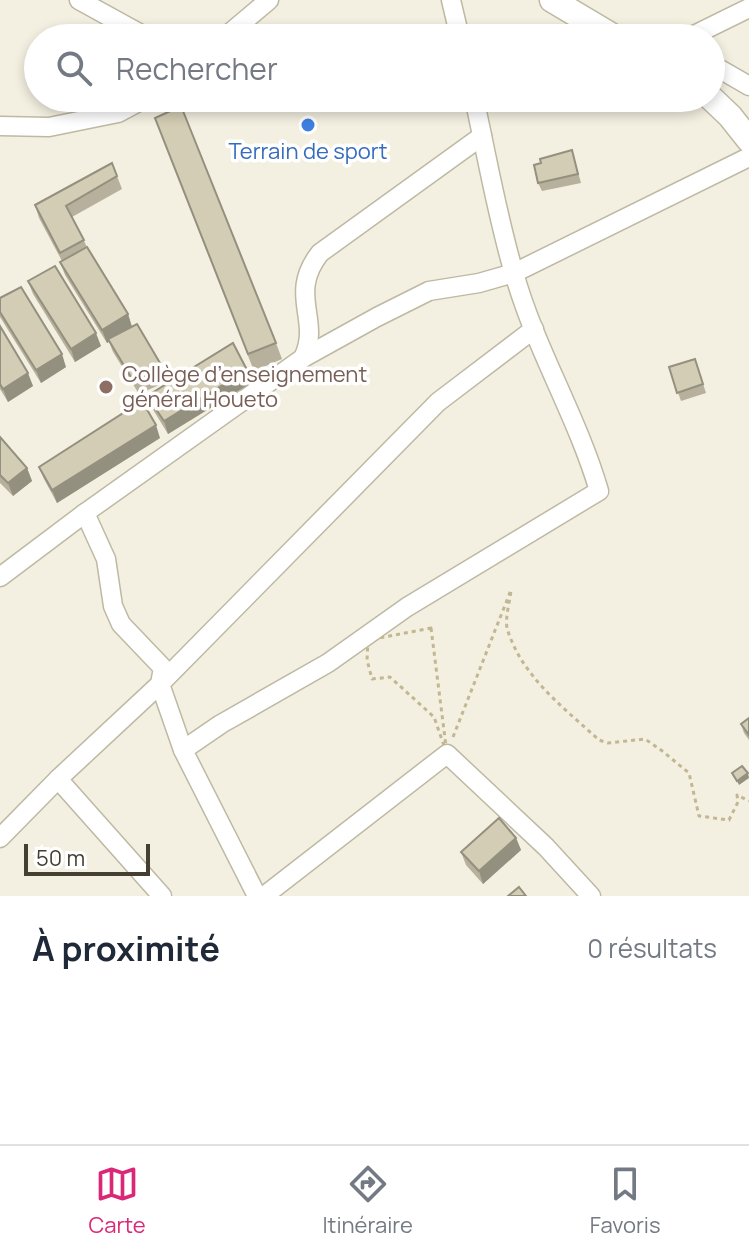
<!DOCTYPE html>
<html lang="fr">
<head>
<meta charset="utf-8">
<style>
	body { margin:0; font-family:Manrope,sans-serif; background:#f2f2f3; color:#1f2937 }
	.scale { position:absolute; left:24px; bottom:20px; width:126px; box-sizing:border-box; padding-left:8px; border:4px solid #443f31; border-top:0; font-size:22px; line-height:28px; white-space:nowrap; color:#443f31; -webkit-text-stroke:6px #fff; paint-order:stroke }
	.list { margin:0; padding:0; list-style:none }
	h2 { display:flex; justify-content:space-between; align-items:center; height:104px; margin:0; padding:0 32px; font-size:34px }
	h2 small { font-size:26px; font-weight:400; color:#747a83 }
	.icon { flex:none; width:44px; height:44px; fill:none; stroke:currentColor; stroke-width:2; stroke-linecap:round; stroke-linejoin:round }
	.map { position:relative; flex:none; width:749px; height:896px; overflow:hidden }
	.search { position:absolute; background:#fff; box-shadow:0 4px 12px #0003; left:24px; right:24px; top:24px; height:88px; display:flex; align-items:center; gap:20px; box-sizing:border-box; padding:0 28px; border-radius:44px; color:#747a83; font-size:30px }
	.sheet { height:248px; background:#fff }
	nav { display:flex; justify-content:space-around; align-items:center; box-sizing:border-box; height:112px; border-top:2px solid #e0e1e3; background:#fff; font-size:22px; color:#747a83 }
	nav a { display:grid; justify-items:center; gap:4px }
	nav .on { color:#db2777 }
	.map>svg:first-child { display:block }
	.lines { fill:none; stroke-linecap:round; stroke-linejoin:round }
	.minor-casing { stroke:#beb9a3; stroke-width:21 }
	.tertiary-casing { stroke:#beb9a3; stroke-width:27 }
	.path { stroke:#c2b792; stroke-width:3; stroke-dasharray:4 4; stroke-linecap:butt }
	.minor { stroke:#fff; stroke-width:18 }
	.tertiary { stroke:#fff; stroke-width:24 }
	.wall { fill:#b6b09c }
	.shaded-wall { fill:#94907f }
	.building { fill:#d4cdb5; stroke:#94907f; stroke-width:2 }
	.shop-dot { fill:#3f7fe0; stroke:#fff; stroke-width:3 }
	.education-dot { fill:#8d6e63; stroke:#fff; stroke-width:3 }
	.labels { text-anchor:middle; stroke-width:7; stroke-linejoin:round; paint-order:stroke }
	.shop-label { font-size:22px; fill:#366cbe; stroke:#fff }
	.education-label { font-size:22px; fill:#785e54; stroke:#fff; text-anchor:start }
</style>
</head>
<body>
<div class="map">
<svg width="749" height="896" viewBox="0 0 749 896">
	<rect width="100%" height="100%" fill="#f3f0e1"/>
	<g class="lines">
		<defs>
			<g id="minor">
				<path d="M79 0 148 38"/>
				<path d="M451 0 460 38"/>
				<path d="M224 38 269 0"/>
				<path d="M688 38 749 8"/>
				<path d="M711 64 749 86"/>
				<path d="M0 126 49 127 118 113 146 98"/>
				<path d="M303 358 377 317 429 291 479 283 514 273 749 157"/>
				<path d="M0 577 85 513 303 358C322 320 287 295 320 253L482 136"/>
				<path d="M183 750 160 684 438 402 534 329"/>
				<path d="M58 779 162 896"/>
				<path d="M0 838 58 779 160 684 163 668 121 624 113 606 106 559 85 513"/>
				<path d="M257 896 183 750 221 724 328 663 407 607 599 491C577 416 535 348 514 273 497 216 487 156 474 98"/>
				<path d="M264 896 447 754 546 847 591 896"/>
			</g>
			<g id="tertiary">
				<path d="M552 0 616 38"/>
				<path d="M711 98 730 116 749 140"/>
			</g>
		</defs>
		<use href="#minor" class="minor-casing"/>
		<use href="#tertiary" class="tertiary-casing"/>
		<g class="path">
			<path d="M431 628 447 754 434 717 390 677 372 679 367 660 368 640Z"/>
			<path d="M453 737 511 590C510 601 505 617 507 628 521 676 564 708 599 740L608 743 645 739 661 750 689 773 699 816 729 820 738 802 737 795 749 801"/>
		</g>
		<use href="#minor" class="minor"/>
		<use href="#tertiary" class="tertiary"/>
	</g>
	<g class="wall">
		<path d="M161 135 276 343 282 359 254 371Z"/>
		<path d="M572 150 581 183 542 191 538 183 541 163Z"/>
		<path d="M112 163 122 189 72 217 87 247 128 314 132 327 163 368 168 381 139 394 113 352 109 342 107 343 65 275 60 262 62 261 39 218 35 205Z"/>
		<path d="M28 281 101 346 75 362 33 294Z"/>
		<path d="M0 312 66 367 41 383 0 317Z"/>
		<path d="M0 326 33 386 8 402 0 389Z"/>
		<path d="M695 359 706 393 681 401 669 367Z"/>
		<path d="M247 370 251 383 168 434 152 408 147 396Z"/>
		<path d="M0 437 27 468 32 481 13 496 0 483Z"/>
		<path d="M160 438 57 503 44 479 39 467Z"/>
		<path d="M749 718V740L744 733 741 724Z"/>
		<path d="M516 838 521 850 483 884 466 865 461 852Z"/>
	</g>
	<g class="shaded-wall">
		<path d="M128 314 132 327 107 343 102 330Z"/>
		<path d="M96 333 101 346 75 362 71 349Z"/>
		<path d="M62 354 66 367 41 383 36 370Z"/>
		<path d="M247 370 251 383 168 434 164 421Z"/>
		<path d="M28 373 33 386 8 402 3 389Z"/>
		<path d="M156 425 160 438 57 503 52 490Z"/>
		<path d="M27 468 32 481 13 496 8 483Z"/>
		<path d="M748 773 749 778 739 785 737 781Z"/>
		<path d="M516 838 521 850 483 884 479 871Z"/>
	</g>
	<g class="building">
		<path d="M181 106 276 343 248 354 155 118Z"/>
		<path d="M572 150 578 174 538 183 534 165 541 163 540 159Z"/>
		<path d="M112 163 117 176 66 206 84 240 60 253 35 205Z"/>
		<path d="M87 247 128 314 102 330 60 262Z"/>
		<path d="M55 266 96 333 71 349 28 281Z"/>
		<path d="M21 287 62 354 36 370 0 312V298Z"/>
		<path d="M137 324 163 368 134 382 108 339Z"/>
		<path d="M0 326 28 373 3 389 0 384Z"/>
		<path d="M233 343 247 370 164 421 147 396Z"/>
		<path d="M695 359 703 384 677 393 669 367Z"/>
		<path d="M142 401 156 425 52 490 39 467Z"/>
		<path d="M0 437 27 468 8 483 0 475Z"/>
		<path d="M749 718V735L741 724Z"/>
		<path d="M742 766 748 773 737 781 732 773Z"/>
		<path d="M499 818 516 838 479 871 461 852Z"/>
		<path d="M519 887 526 896H508Z"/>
	</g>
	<circle class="shop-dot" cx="308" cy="125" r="8"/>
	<circle class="education-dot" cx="106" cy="387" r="8"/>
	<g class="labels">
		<g class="shop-label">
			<text x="308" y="159">Terrain de sport</text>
		</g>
		<g class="education-label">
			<text x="122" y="382">Collège d’enseignement<tspan x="122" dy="25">général Houeto</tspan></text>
		</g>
	</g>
</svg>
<div class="scale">50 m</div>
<div class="search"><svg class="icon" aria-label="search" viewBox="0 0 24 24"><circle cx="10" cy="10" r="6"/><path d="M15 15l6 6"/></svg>Rechercher</div>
</div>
<section class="sheet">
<h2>À proximité<small>0 résultats</small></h2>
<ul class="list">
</ul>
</section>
<nav>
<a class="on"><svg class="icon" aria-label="map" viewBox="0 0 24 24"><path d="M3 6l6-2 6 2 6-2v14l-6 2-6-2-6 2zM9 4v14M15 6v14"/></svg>Carte</a>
<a><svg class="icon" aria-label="directions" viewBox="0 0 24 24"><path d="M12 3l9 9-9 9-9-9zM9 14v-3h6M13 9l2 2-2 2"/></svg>Itinéraire</a>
<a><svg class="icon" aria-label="saved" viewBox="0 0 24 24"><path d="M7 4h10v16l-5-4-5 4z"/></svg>Favoris</a>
</nav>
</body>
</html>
